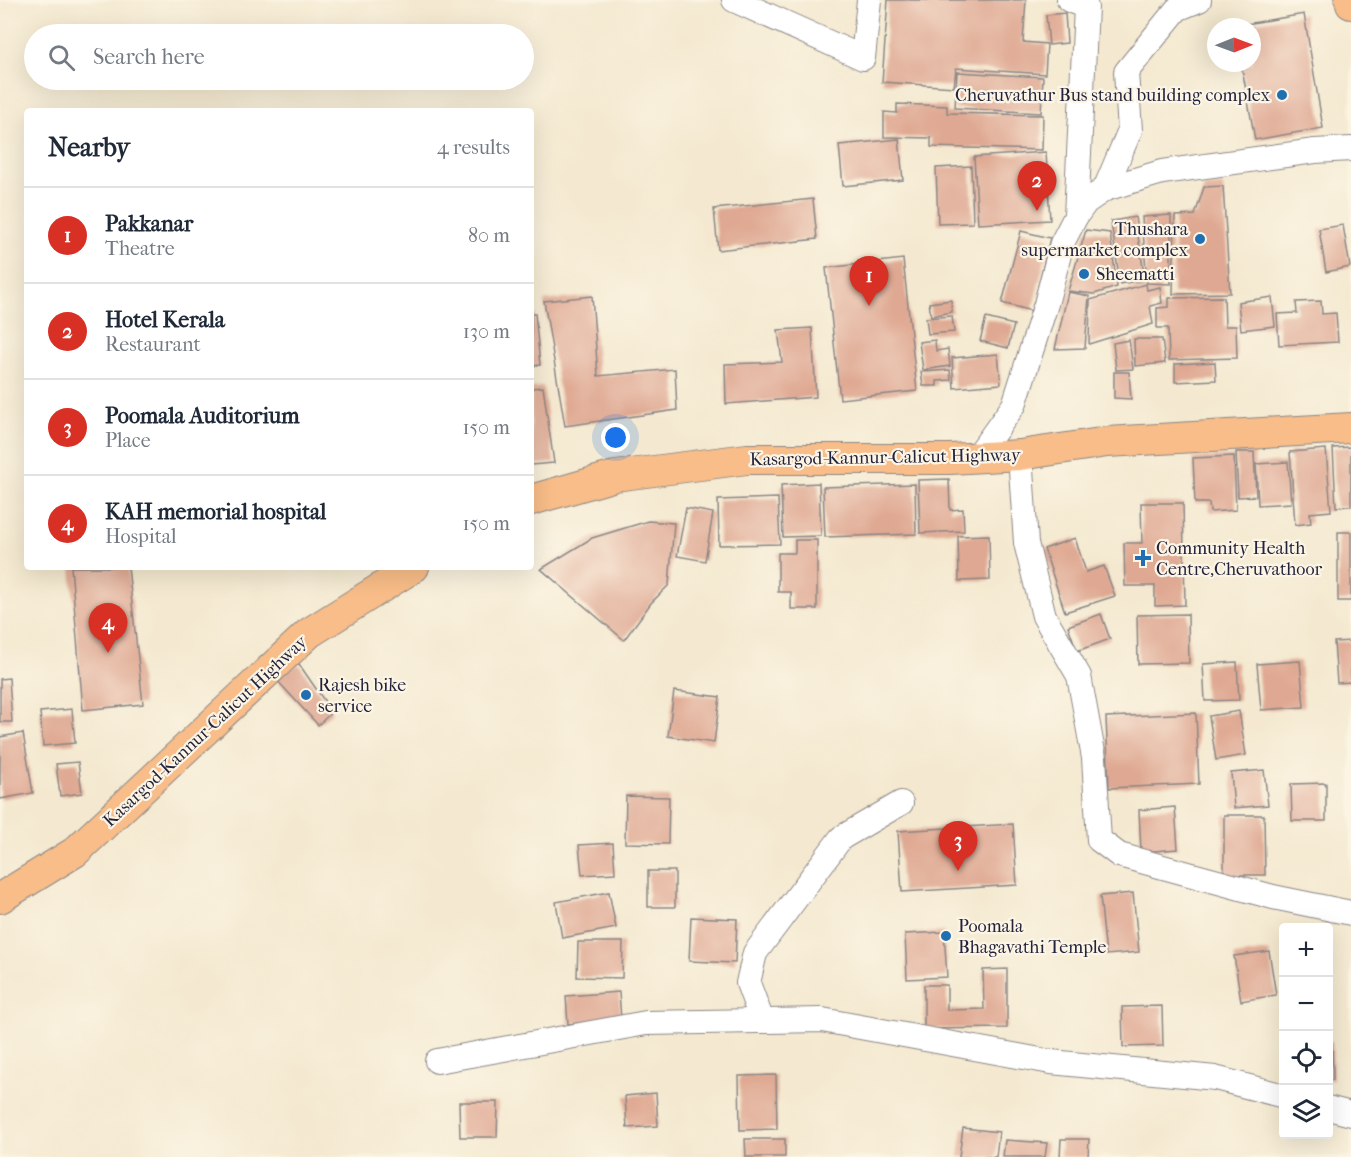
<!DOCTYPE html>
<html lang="en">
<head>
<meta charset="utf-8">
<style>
	body { margin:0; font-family:"IM FELL French Canon",serif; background:#f2f2f3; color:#1f2937 }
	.controls { position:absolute; right:18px; bottom:18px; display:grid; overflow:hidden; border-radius:6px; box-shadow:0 6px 24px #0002 }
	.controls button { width:54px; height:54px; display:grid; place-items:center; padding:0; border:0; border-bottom:2px solid #e0e1e3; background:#fff; color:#1f2937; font:30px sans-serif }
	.compass { position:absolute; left:1207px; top:18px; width:54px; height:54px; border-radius:50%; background:#fff; box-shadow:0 6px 24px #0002; rotate:89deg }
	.you { position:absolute; left:616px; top:438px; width:21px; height:21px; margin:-15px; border:4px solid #fff; border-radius:50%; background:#1a73e8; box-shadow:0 0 0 9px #1a73e833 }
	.badge { display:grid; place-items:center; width:39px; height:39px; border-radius:50%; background:#d93025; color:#fff; font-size:20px; font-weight:700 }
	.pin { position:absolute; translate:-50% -50px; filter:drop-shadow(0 2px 3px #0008) }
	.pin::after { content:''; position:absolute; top:32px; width:21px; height:18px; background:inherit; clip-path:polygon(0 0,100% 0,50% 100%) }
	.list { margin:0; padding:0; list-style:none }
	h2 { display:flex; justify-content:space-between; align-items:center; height:78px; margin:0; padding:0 24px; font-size:26px }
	h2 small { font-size:20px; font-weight:400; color:#747a83 }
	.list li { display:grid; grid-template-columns:39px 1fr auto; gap:18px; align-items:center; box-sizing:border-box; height:96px; padding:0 24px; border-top:2px solid #e0e1e3 }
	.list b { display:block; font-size:22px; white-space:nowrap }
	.list p { margin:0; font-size:20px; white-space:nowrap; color:#747a83 }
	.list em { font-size:20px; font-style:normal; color:#747a83 }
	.icon { flex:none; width:33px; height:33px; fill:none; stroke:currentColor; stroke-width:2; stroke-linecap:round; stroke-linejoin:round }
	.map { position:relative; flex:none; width:1351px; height:1157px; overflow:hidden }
	.search { position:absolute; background:#fff; box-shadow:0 6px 24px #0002; left:24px; top:24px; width:510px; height:66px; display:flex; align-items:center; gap:15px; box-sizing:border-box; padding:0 21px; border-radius:33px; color:#747a83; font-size:22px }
	.panel { position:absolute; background:#fff; box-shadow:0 6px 24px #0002; left:24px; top:108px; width:510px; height:462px; border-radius:6px }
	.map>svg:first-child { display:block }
	.building { fill:#dfa892 }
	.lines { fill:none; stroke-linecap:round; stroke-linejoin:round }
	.minor-casing { stroke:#8b8686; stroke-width:26 }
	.major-casing { stroke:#8b8686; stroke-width:32 }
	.minor { stroke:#fff; stroke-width:24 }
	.major { stroke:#f8bd88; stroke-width:30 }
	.poi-dot { fill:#1f6fb2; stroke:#fcf5e5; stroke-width:2 }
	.labels { text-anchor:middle; stroke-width:4.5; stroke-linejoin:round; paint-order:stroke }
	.poi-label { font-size:18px; fill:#22223b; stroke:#fcf5e5; text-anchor:start }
	.street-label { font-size:18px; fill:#22223b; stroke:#fcf5e5 }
</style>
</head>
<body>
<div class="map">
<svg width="1351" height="1157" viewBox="0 0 1351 1157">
	<rect width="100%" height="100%" fill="#fcf5e5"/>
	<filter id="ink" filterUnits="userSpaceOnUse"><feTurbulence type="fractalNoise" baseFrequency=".0167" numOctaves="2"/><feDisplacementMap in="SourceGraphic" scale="12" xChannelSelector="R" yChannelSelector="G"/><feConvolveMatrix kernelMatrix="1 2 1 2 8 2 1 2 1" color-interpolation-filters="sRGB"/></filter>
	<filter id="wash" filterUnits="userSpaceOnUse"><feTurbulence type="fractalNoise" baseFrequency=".008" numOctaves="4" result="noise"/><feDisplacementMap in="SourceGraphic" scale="24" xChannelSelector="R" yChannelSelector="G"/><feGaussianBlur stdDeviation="1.35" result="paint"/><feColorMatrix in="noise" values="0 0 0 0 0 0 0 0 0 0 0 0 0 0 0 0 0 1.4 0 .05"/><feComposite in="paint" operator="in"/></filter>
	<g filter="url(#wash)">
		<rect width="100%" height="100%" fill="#f4e9d0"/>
		<g id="blocks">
			<g class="building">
				<path d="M888 0H1026L1023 42 1047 44 1045 74 956 68 954 87 882 82Z"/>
				<path d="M1065 13 1067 43 1049 45 1046 15Z"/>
				<path d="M1304 14 1323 128 1255 140 1241 63H1252V27L1235 26Z"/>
				<path d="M957 72 1043 77 1041 113 955 108Z"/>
				<path d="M897 104 947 106V113L1043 115 1042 150 931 147V138L884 137V112L897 113Z"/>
				<path d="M899 139 903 180 843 186 839 145Z"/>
				<path d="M1046 152 1050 220 978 224 974 157Z"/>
				<path d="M971 166 973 223 938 224 936 168Z"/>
				<path d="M1223 186 1230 293 1173 294 1175 216 1195 215 1204 187Z"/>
				<path d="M813 199 817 239 718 250 714 209Z"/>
				<path d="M1171 215V284L1147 283 1142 217Z"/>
				<path d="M1135 217 1145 280 1120 284 1111 221Z"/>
				<path d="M1343 225 1350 267 1326 272 1319 229Z"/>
				<path d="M1086 230 1110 233 1117 287 1094 294 1068 291Z"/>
				<path d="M1021 231 1050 238 1032 311 1002 303Z"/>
				<path d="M903 259 917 391 840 399 826 268Z"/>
				<path d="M1146 284 1147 290 1160 287 1162 303 1150 306 1153 324 1089 344 1090 300Z"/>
				<path d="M1068 292 1089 296 1085 348 1055 349Z"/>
				<path d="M592 296 598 376 675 369 677 410 565 426 544 301Z"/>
				<path d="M1224 297 1225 326H1236L1237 358 1169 360 1168 328H1157V308L1169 307V298Z"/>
				<path d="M1272 297 1275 326 1241 330 1238 302Z"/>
				<path d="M951 300 952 312 931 316 929 303Z"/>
				<path d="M1321 301 1322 314 1336 313 1338 342 1279 345 1277 314 1297 313 1296 302Z"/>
				<path d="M535 313 540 365 531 366V314Z"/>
				<path d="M952 316 954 332 928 334 926 318Z"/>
				<path d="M986 318 1014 325 1008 348 980 341Z"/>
				<path d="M812 328 816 397 726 404 725 364 782 362 778 330Z"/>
				<path d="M1134 339H1162L1165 363 1135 366Z"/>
				<path d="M935 340 936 351 948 349 950 366 923 370 919 342Z"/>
				<path d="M1129 340 1133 369 1116 370 1113 343Z"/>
				<path d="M998 354 1001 384 954 388 952 358Z"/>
				<path d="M1215 362 1216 380 1175 382V364Z"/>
				<path d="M950 370 951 380 937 381V386H923L921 372Z"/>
				<path d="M1114 372H1129L1131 399 1114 398Z"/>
				<path d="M543 387 554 463 531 465V388Z"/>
				<path d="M1351 447V506L1336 507 1333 448Z"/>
				<path d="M1326 449 1331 511 1310 513 1311 523 1295 525 1290 452Z"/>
				<path d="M1236 452H1254L1256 496 1238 497Z"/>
				<path d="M1234 456 1236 510 1210 512 1209 503H1195L1193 458Z"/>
				<path d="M1288 462 1291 503 1258 505 1256 464Z"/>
				<path d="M949 479 950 510 963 509 964 531 920 533 918 480Z"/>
				<path d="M819 483 821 536 783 537 781 485Z"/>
				<path d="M915 484 916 534 825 537 823 487Z"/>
				<path d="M778 498 780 544 719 545 718 500Z"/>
				<path d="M1141 503H1183L1185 605 1155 606V586H1125L1124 543H1142Z"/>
				<path d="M686 508 713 513 705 561 677 556Z"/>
				<path d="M648 521 674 523 669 585 651 603 624 640 541 569 592 538Z"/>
				<rect x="1338" y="532" width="13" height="69"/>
				<path d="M989 535 990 580 959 581 958 536Z"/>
				<path d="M1075 538 1086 572 1104 566 1115 596 1065 612 1044 549Z"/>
				<path d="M795 540H817V609H791V592H778V553H795Z"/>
				<path d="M71 567H128L143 704 83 710Z"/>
				<path d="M1101 614 1110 639 1077 651 1068 626Z"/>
				<path d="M1188 614 1189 663 1138 664 1137 615Z"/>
				<path d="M1351 641V682L1337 683 1334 642Z"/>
				<path d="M1300 661 1304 707 1261 710 1257 664Z"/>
				<path d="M1237 662 1239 700 1205 701 1203 664Z"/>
				<path d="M299 664 332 712 318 725 275 678Z"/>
				<path d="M9 678 12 722H0V679Z"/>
				<path d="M674 691 720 697 714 743 668 736Z"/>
				<path d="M72 709 75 743 43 746 40 712Z"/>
				<path d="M1239 711 1246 755 1216 760 1209 716Z"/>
				<path d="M1196 713 1199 784 1109 788 1106 717Z"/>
				<path d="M23 733 33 793 0 799V737Z"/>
				<path d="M78 762 82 793 60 796 56 764Z"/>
				<path d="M1264 770 1268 805 1234 808 1231 773Z"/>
				<path d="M1326 783V821H1292L1291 784Z"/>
				<path d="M626 796 669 797 668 844 625 843Z"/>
				<path d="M1175 807 1178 849 1141 852 1139 810Z"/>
				<path d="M1224 815H1264L1265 875H1224Z"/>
				<path d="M1013 824 1017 885 902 892 898 831Z"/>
				<path d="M613 843 615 873 582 875 579 845Z"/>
				<rect x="648" y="871" width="27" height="36"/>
				<path d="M609 892 616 928 562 938 556 902Z"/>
				<path d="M1133 893 1139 952 1106 955 1100 896Z"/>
				<path d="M691 917 737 919 735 963 689 961Z"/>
				<path d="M944 932 947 977 907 979 905 934Z"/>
				<path d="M578 942H623L622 978 577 977Z"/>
				<path d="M1269 951 1276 995 1241 1001 1234 956Z"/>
				<path d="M1007 969V1028L924 1029V985H947V1010L984 1009 983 970Z"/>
				<path d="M619 992 621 1019 568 1024 566 996Z"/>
				<path d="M1162 1006 1163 1046 1123 1047 1122 1007Z"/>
				<path d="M1328 1042H1332L1333 1080H1328Z"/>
				<path d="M776 1075 777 1129 740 1130 739 1076Z"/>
				<path d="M656 1093 658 1126 627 1128 625 1096Z"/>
				<path d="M459 1102H498L497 1137H460Z"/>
				<path d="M963 1128 999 1132 996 1157H959Z"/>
				<path d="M745 1139H785V1157H746Z"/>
				<path d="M1061 1139H1089L1088 1157H1060Z"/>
				<path d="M1005 1140 1047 1143 1045 1157H1003Z"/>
			</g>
		</g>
	</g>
	<g filter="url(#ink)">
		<use href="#blocks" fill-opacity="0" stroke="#8b8686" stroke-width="1.5"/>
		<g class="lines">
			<defs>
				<g id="minor">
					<path d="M734 0 863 58 869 0"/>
					<path d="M1069 0 1086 7 1076 216"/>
					<path d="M1105 189 1130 130 1126 72 1177 9 1199 0"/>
					<path d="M1020 455 1026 543 1044 616 1079 676 1094 758 1099 840 1119 855 1273 897 1351 913"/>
					<path d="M976 458 1014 405 1046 304 1062 243 1076 216 1086 202 1105 189 1162 172 1315 151 1351 149"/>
					<path d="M762 1021 748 983 755 953 841 838 901 803"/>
					<path d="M437 1061 646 1023 822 1020 1051 1062 1215 1078 1284 1096"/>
					<path d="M1328 1108 1351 1114"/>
				</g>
				<g id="major">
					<path d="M1350 0 1351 4"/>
					<path d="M531 500 615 476 747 459H950L1020 455 1107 442 1351 428"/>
					<path d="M0 898 75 852 309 633 414 567"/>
				</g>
			</defs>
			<use href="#minor" class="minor-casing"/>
			<use href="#major" class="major-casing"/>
			<use href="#minor" class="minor"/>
			<use href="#major" class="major"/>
		</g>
	</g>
	<g class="poi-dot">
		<circle cx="1282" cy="95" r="6"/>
		<circle cx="1200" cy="239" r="6"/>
		<circle cx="1084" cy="274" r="6"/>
		<path d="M1140 549h6v6h6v6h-6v6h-6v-6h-6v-6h6z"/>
		<circle cx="306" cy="695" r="6"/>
		<circle cx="946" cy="936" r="6"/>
	</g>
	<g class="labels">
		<g class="poi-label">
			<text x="1270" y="101" text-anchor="end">Cheruvathur Bus stand building complex</text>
			<text x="1188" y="235" text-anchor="end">Thushara<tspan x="1188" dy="21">supermarket complex</tspan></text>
			<text x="1096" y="280">Sheematti</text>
			<text x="1156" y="554">Community Health<tspan x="1156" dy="21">Centre,Cheruvathoor</tspan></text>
			<text x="318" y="691">Rajesh bike<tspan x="318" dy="21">service</tspan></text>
			<text x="958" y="932">Poomala<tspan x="958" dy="21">Bhagavathi Temple</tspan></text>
		</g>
		<g class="street-label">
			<text transform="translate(885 457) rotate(-1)" y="6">Kasargod-Kannur-Calicut Highway</text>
			<text transform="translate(205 731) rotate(-43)" y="6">Kasargod-Kannur-Calicut Highway</text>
		</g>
	</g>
</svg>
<div class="controls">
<button>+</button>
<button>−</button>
<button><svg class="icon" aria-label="locate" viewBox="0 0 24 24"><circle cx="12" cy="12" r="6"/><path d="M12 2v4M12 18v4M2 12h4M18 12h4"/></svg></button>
<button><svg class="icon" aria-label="layers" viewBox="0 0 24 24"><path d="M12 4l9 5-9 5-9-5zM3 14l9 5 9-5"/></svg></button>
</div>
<svg class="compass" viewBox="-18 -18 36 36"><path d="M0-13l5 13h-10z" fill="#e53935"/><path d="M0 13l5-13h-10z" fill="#747a83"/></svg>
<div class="you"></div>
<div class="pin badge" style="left:869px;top:306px">1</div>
<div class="pin badge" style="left:1037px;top:211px">2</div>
<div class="pin badge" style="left:958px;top:871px">3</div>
<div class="pin badge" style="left:108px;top:653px">4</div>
<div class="search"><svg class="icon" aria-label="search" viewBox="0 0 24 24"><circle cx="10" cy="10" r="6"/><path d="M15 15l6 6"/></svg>Search here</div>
<section class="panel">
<h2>Nearby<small>4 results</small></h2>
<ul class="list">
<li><span class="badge">1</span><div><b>Pakkanar</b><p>Theatre</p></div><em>80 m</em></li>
<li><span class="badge">2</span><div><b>Hotel Kerala</b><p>Restaurant</p></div><em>130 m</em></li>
<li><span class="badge">3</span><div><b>Poomala Auditorium</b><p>Place</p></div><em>150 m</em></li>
<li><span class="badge">4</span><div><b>KAH memorial hospital</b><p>Hospital</p></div><em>150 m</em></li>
</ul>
</section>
</div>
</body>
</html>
